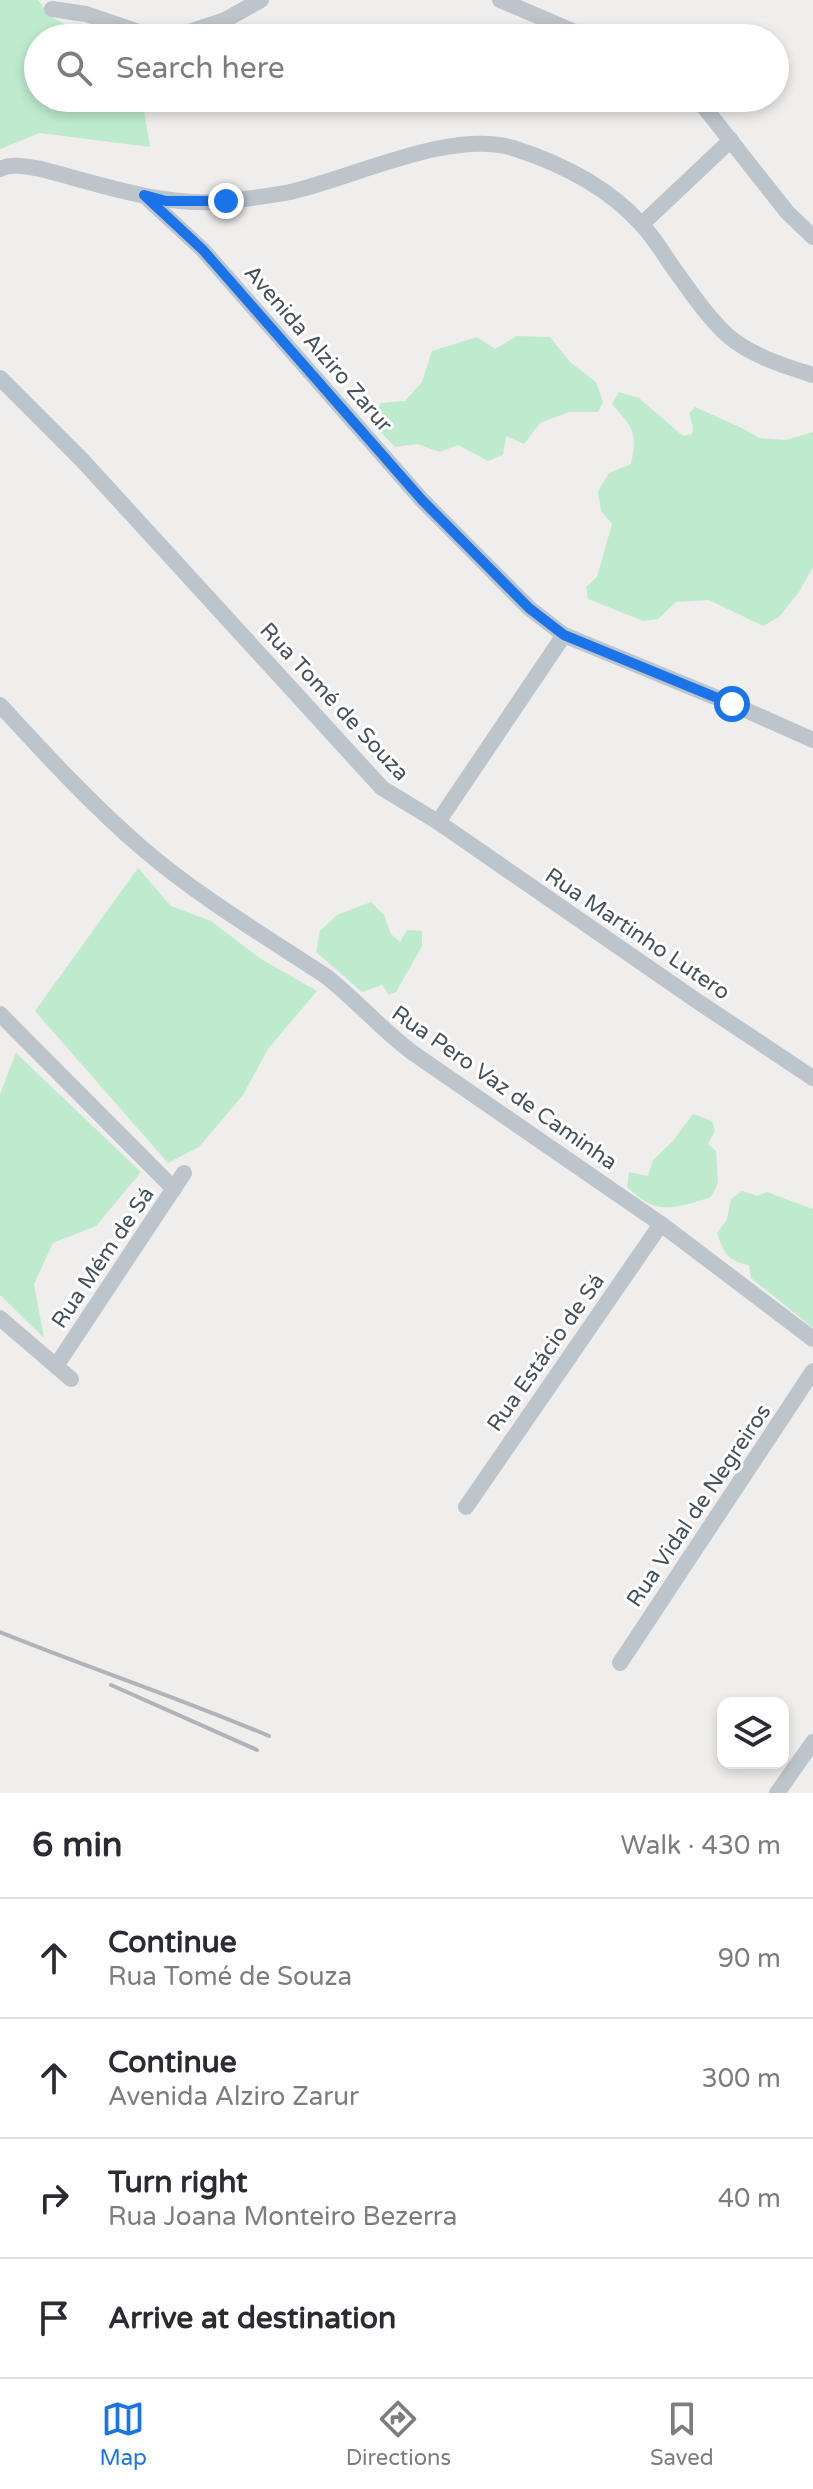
<!DOCTYPE html>
<html lang="en">
<head>
<meta charset="utf-8">
<style>
	body { margin:0; font-family:"Varela Round",sans-serif; background:#f2f2f3; color:#2b2b33 }
	.controls { position:absolute; right:24px; bottom:24px; display:grid; overflow:hidden; border-radius:16px; box-shadow:0 4px 12px #0003 }
	.controls button { width:72px; height:72px; display:grid; place-items:center; padding:0; border:0; border-bottom:2px solid #e1e1e2; background:#fff; color:#2b2b33; font:40px sans-serif }
	.stop { position:absolute; width:24px; height:24px; margin:-18px; border:6px solid #1a73e8; border-radius:50%; background:#fff }
	.stop.end { background:#1a73e8; border-color:#fff; box-shadow:0 2px 8px #0008 }
	.list { margin:0; padding:0; list-style:none }
	h2 { display:flex; justify-content:space-between; align-items:center; height:104px; margin:0; padding:0 32px; font-size:34px }
	h2 small { font-size:26px; font-weight:400; color:#7c7c81 }
	.list li { display:grid; grid-template-columns:52px 1fr auto; gap:24px; align-items:center; box-sizing:border-box; height:120px; padding:0 32px; border-top:2px solid #e1e1e2 }
	.list b { display:block; font-size:30px; white-space:nowrap }
	.list p { margin:0; font-size:26px; white-space:nowrap; color:#7c7c81 }
	.list em { font-size:26px; font-style:normal; color:#7c7c81 }
	.icon { flex:none; width:44px; height:44px; fill:none; stroke:currentColor; stroke-width:2; stroke-linecap:round; stroke-linejoin:round }
	.map { position:relative; flex:none; width:813px; height:1793px; overflow:hidden }
	.search { position:absolute; background:#fff; box-shadow:0 4px 12px #0003; left:24px; right:24px; top:24px; height:88px; display:flex; align-items:center; gap:20px; box-sizing:border-box; padding:0 28px; border-radius:44px; color:#7c7c81; font-size:30px }
	.sheet { height:584px; background:#fff }
	nav { display:flex; justify-content:space-around; align-items:center; box-sizing:border-box; height:112px; border-top:2px solid #e1e1e2; background:#fff; font-size:22px; color:#7c7c81 }
	nav a { display:grid; justify-items:center; gap:4px }
	nav .on { color:#1a73e8 }
	.map>svg:first-child { display:block }
	.green { fill:#beebce }
	.lines { fill:none; stroke-linecap:round; stroke-linejoin:round }
	.minor { stroke:#bcc5cb; stroke-width:16 }
	.rail { stroke:#b0b3b7; stroke-width:4 }
	.route { stroke:#1a73e8; stroke-width:10 }
	.labels { text-anchor:middle; stroke-width:6; stroke-linejoin:round; paint-order:stroke }
	.street-label { font-size:22px; fill:#475159; stroke:#fff }
</style>
</head>
<body>
<div class="map">
<svg width="813" height="1793" viewBox="0 0 813 1793">
	<rect width="100%" height="100%" fill="#f0eded"/>
	<g class="green">
		<path d="M0 0H38L51 17 91 38H38V98H142L150 147 40 133 0 149Z"/>
		<path d="M517 336 550 337 570 362 596 382 603 402 598 412H569L540 423 524 444 506 436 503 455 488 461 458 445 440 452 417 444 395 447 369 420 381 403 405 401 422 382 432 351 477 337 495 349Z"/>
		<path d="M619 392 639 398 683 436 692 434 693 426 689 413 695 407 744 429 759 438 786 440 813 432V567L799 592 779 617 763 626 709 600 676 602 658 619 643 621 588 599 586 587 597 577 612 524 601 511 598 491 609 473 631 464C638 432 633 428 612 404Z"/>
		<path d="M138 868 171 906 211 921 261 959 317 991 268 1049 243 1095 199 1147 168 1163 35 1011Z"/>
		<path d="M371 902 384 915 391 934 400 942 407 930 422 931V946L396 992 389 995 382 985 362 992 316 952 320 931 337 915Z"/>
		<path d="M16 1053 141 1172 96 1226 53 1243 34 1284 44 1338 0 1295V1094Z"/>
		<path d="M693 1114 712 1121 715 1131 708 1144 716 1151 718 1183 711 1197C692 1203 667 1213 648 1203 640 1199 633 1192 627 1187L629 1172 648 1176 653 1160 673 1141Z"/>
		<path d="M742 1191 757 1196 767 1192 813 1209V1328L751 1278 749 1265C727 1261 724 1253 717 1233L727 1219 731 1199Z"/>
	</g>
	<g class="lines">
		<g class="minor">
			<path d="M500 0 589 38"/>
			<path d="M52 9 86 14 148 35 176 36 225 20 261 0"/>
			<path d="M697 98 787 212 813 237"/>
			<path d="M0 169C12 163 28 167 41 169 103 185 166 208 230 201 250 198 271 196 290 192 353 178 450 129 513 148 560 163 608 187 641 224 655 238 665 257 677 273 692 294 707 316 726 334 749 355 784 366 813 375"/>
			<path d="M148 199 203 250 422 500 529 608 564 635 732 704 813 740"/>
			<path d="M642 224 731 140"/>
			<path d="M0 378 83 461 382 788 438 822 697 1001 813 1078"/>
			<path d="M0 705C45 754 91 804 142 848 199 897 265 936 327 977 357 1001 382 1030 413 1053L661 1224 813 1339"/>
			<path d="M438 822 564 635"/>
			<path d="M0 1014 174 1189"/>
			<path d="M0 1318 71 1379"/>
			<path d="M56 1366 184 1173"/>
			<path d="M466 1507 661 1224"/>
			<path d="M620 1663 813 1371"/>
			<path d="M777 1793 813 1742"/>
		</g>
		<g class="rail">
			<path d="M0 1632C89 1668 180 1698 269 1736"/>
			<path d="M111 1685 257 1750"/>
		</g>
	</g>
	<g class="lines">
		<path class="route" d="M226 201H166L144 195 203 250 422 500 529 608 564 635 732 704"/>
	</g>
	<g class="labels">
		<g class="street-label">
			<text transform="translate(319 348) rotate(49)" y="8">Avenida Alziro Zarur</text>
			<text transform="translate(335 701) rotate(47)" y="8">Rua Tomé de Souza</text>
			<text transform="translate(638 933) rotate(34)" y="8">Rua Martinho Lutero</text>
			<text transform="translate(505 1087) rotate(35)" y="8">Rua Pero Vaz de Caminha</text>
			<text transform="translate(102 1257) rotate(-56)" y="8">Rua Mém de Sá</text>
			<text transform="translate(545 1352) rotate(-55)" y="8">Rua Estácio de Sá</text>
			<text transform="translate(698 1505) rotate(-56)" y="8">Rua Vidal de Negreiros</text>
		</g>
	</g>
</svg>
<div class="controls">
<button><svg class="icon" aria-label="layers" viewBox="0 0 24 24"><path d="M12 4l9 5-9 5-9-5zM3 14l9 5 9-5"/></svg></button>
</div>
<div class="stop" style="left:732px;top:704px"></div>
<div class="stop end" style="left:226px;top:201px"></div>
<div class="search"><svg class="icon" aria-label="search" viewBox="0 0 24 24"><circle cx="10" cy="10" r="6"/><path d="M15 15l6 6"/></svg>Search here</div>
</div>
<section class="sheet">
<h2>6 min<small>Walk · 430 m</small></h2>
<ul class="list">
<li><svg class="icon" aria-label="ahead" viewBox="0 0 24 24"><path d="M12 20V5M6 11l6-6 6 6"/></svg><div><b>Continue</b><p>Rua Tomé de Souza</p></div><em>90 m</em></li>
<li><svg class="icon" aria-label="ahead" viewBox="0 0 24 24"><path d="M12 20V5M6 11l6-6 6 6"/></svg><div><b>Continue</b><p>Avenida Alziro Zarur</p></div><em>300 m</em></li>
<li><svg class="icon" aria-label="right" viewBox="0 0 24 24"><path d="M7 20v-9h11M14 6l5 5-5 5"/></svg><div><b>Turn right</b><p>Rua Joana Monteiro Bezerra</p></div><em>40 m</em></li>
<li><svg class="icon" aria-label="arrive" viewBox="0 0 24 24"><path d="M6 21V4h12l-3 4 3 4H6"/></svg><div><b>Arrive at destination</b></div></li>
</ul>
</section>
<nav>
<a class="on"><svg class="icon" aria-label="map" viewBox="0 0 24 24"><path d="M3 6l6-2 6 2 6-2v14l-6 2-6-2-6 2zM9 4v14M15 6v14"/></svg>Map</a>
<a><svg class="icon" aria-label="directions" viewBox="0 0 24 24"><path d="M12 3l9 9-9 9-9-9zM9 14v-3h6M13 9l2 2-2 2"/></svg>Directions</a>
<a><svg class="icon" aria-label="saved" viewBox="0 0 24 24"><path d="M7 4h10v16l-5-4-5 4z"/></svg>Saved</a>
</nav>
</body>
</html>
